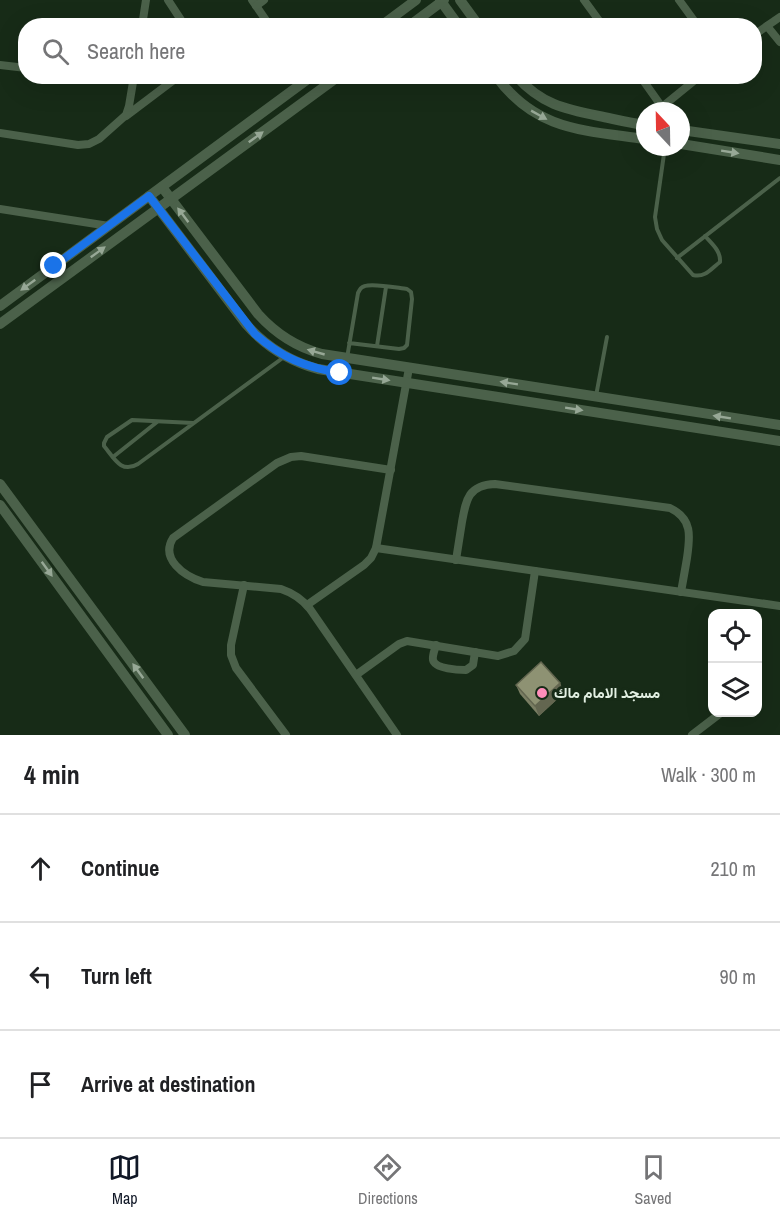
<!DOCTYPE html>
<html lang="en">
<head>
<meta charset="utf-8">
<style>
	body { margin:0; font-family:"Archivo Narrow",Vazirmatn,sans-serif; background:#f6f6f6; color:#202124 }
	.controls { position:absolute; right:18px; bottom:18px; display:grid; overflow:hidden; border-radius:12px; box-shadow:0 6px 24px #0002 }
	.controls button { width:54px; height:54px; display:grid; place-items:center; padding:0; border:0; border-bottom:2px solid #e0e0e0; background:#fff; color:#202124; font:30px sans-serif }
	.compass { position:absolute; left:636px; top:102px; width:54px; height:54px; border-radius:50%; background:#fff; box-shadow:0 6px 24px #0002; rotate:338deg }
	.stop { position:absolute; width:18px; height:18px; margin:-14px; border:4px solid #1a73e8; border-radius:50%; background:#fff }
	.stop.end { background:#1a73e8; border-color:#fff; box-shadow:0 2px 6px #0008 }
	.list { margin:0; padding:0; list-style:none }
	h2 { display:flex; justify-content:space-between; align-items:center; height:78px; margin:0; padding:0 24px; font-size:26px }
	h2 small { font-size:20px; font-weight:400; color:#757577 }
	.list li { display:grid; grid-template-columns:39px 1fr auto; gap:18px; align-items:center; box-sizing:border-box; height:108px; padding:0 24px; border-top:2px solid #e0e0e0 }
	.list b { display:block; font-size:22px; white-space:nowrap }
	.list em { font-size:20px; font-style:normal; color:#757577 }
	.icon { flex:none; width:33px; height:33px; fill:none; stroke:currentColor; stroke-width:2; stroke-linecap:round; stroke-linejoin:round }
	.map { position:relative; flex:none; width:780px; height:735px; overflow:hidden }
	.search { position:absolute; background:#fff; box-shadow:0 6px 24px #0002; left:18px; right:18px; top:18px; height:66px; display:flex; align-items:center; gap:15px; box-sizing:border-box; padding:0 21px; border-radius:24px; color:#757577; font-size:22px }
	.sheet { height:402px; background:#fff }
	nav { display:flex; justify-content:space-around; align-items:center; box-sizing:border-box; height:84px; border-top:2px solid #e0e0e0; background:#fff; font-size:16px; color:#757577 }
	nav a { display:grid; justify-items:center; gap:3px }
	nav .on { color:#111827 }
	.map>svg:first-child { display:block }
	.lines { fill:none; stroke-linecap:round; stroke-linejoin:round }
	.service { stroke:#4b614a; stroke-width:4 }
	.minor { stroke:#4b614a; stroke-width:8 }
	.tertiary { stroke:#4b614a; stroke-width:10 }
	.secondary { stroke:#4b614a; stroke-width:10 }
	.wall { fill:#7a7e63 }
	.shaded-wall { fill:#636650 }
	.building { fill:#8e9273; stroke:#636650; stroke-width:1.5 }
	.oneway { fill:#97a896 }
	.route { stroke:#1a73e8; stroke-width:8 }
	.poi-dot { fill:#ff8eba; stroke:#172b17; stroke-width:2 }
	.labels { text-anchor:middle; stroke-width:6; stroke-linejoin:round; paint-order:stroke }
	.poi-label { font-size:15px; font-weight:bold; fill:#e3f0e3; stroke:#172b17; text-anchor:start }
</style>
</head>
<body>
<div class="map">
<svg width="780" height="735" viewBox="0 0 780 735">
	<rect width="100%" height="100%" fill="#172b17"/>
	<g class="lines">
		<g class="service">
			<path d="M665 147 655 217 657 229 662 240 693 275C705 278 711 269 720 262 721 251 712 244 705 236"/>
			<path d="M677 258 780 178"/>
			<path d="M377 346 386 287"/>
			<path d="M347 358 358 293C360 289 361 287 365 286 373 283 398 288 407 289L411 292 412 299 407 345 404 348 399 349 349 343"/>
			<path d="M596 396 607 337"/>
			<path d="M193 423 132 420 107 437 104 443V446C114 458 121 474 138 464L284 357"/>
			<path d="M113 457 157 422"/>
		</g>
		<g class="minor">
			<path d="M168 0 185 26"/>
			<path d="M252 0 270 26"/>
			<path d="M584 0 603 26"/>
			<path d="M679 0 698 26"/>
			<path d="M256 6 264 0"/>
			<path d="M142 26 146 0"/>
			<path d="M767 26 780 42"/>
			<path d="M754 35 780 17"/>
			<path d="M0 65 26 68"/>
			<path d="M640 76 662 107"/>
			<path d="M657 111 700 76"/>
			<path d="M126 116 179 76"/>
			<path d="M0 133 78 145 89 144 99 139 126 115 129 106 134 76"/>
			<path d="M0 209 109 226"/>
			<path d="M391 470 301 456 291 457 277 463 173 538C160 559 184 576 203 582L281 589C293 593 302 599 310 609L397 735"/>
			<path d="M376 548 780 606"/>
			<path d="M456 560C458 548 460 535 462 522 466 500 468 485 495 484L670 508C693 519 690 537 687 558 685 570 683 581 681 592"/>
			<path d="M244 585 231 645V655L236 668 286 735"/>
			<path d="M307 605 364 565 371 558 376 548 409 368"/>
			<path d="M436 645C435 649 432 656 433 660 435 669 459 670 466 670L473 665 475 652"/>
			<path d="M356 675 399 644 407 641 498 656 514 651 525 639 535 571"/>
			<path d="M692 735 722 712"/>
		</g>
		<g class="tertiary">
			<path d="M440 0 459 26"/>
			<path d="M460 0 479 26"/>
			<path d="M381 26 416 0"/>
			<path d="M409 26 444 0"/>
			<path d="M496 76C536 131 583 130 645 139"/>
			<path d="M516 76C541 104 564 109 599 116 614 119 629 123 645 125"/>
			<path d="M681 130 780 144"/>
			<path d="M681 144 780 160"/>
			<path d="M162 187 258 314C276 334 296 347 322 354L780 425"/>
			<path d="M149 196 246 324C266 347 289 361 318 369L780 441"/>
			<path d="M0 306 312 76"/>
			<path d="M0 324 339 76"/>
		</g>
		<g class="secondary">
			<path d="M0 484 185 735"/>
			<path d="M0 505 168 735"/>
		</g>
	</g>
	<path class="wall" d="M560 683 564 693 539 716 520 694 516 685Z"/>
	<path class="shaded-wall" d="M560 683 564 693 539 716 535 706Z"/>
	<path class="building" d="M541 662 560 683 535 706 516 685Z"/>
	<defs><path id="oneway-solid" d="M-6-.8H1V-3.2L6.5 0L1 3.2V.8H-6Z" transform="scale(1.5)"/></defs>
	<g class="oneway">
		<use href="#oneway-solid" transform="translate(539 115) rotate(29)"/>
		<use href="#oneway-solid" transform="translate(256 137) rotate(-36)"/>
		<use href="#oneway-solid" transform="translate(730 152) rotate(9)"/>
		<use href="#oneway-solid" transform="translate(183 215) rotate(-127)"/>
		<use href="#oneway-solid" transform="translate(98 252) rotate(-36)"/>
		<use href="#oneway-solid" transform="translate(28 285) rotate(144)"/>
		<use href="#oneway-solid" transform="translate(316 352) rotate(-164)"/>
		<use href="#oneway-solid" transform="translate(381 379) rotate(9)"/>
		<use href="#oneway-solid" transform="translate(509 383) rotate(-171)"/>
		<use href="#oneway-solid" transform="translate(574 409) rotate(9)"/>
		<use href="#oneway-solid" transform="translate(722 417) rotate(-171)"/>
		<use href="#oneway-solid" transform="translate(47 569) rotate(54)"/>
		<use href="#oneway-solid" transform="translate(138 671) rotate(-126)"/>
	</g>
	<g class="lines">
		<path class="route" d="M54 266 149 196 255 334C282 358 305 367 340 373"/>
	</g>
	<circle class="poi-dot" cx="542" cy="693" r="6"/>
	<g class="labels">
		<g class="poi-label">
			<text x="554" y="698">مسجد الامام ماك</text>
		</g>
	</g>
</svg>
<div class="controls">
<button><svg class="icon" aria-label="locate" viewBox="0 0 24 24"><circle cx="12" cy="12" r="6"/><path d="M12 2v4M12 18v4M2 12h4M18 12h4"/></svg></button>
<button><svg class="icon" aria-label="layers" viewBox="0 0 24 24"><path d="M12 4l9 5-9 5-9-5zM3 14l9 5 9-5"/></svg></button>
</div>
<svg class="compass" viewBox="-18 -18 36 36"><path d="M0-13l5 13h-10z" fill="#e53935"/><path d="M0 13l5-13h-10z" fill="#757577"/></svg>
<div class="stop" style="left:340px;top:373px"></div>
<div class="stop end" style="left:54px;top:266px"></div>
<div class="search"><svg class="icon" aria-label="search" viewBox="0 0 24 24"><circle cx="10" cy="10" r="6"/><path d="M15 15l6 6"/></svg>Search here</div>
</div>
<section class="sheet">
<h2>4 min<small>Walk · 300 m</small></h2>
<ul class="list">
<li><svg class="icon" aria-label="ahead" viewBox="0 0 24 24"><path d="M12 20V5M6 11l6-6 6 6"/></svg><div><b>Continue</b></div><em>210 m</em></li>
<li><svg class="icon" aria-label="left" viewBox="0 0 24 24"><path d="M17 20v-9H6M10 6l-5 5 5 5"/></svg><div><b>Turn left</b></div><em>90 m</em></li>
<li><svg class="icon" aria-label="arrive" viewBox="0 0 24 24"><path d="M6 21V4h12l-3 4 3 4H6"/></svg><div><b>Arrive at destination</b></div></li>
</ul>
</section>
<nav>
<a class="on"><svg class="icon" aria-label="map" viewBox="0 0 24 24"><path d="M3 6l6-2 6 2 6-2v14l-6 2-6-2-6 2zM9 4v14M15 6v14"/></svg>Map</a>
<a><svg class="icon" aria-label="directions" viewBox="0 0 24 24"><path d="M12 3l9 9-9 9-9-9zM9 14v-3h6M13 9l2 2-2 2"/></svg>Directions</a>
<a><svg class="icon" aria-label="saved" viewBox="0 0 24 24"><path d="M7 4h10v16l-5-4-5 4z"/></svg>Saved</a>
</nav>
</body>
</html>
